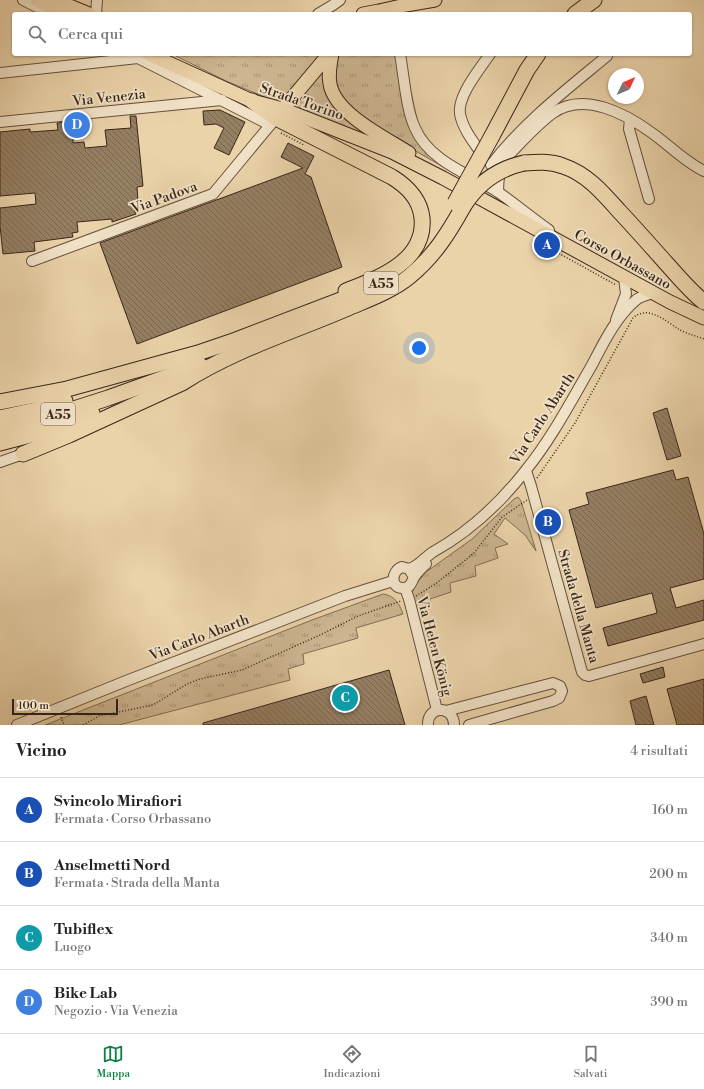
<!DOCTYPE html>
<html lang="it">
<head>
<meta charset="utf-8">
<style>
	body { margin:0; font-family:"Libre Bodoni",serif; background:#f2f2f2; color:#222 }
	.compass { position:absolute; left:608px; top:68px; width:36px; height:36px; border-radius:50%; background:#fff; box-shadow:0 1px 3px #0004; rotate:46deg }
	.scale { position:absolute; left:12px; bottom:10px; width:106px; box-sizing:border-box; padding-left:4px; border:2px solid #392618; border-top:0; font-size:11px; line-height:14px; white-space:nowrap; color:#392618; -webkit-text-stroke:3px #f1e2c7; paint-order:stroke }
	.you { position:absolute; left:419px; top:348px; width:14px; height:14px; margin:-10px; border:3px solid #fff; border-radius:50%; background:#1a73e8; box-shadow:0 0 0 6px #1a73e833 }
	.badge { display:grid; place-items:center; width:26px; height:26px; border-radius:50%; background:#0b8043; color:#fff; font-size:13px; font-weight:700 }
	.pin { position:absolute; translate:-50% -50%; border:2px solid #fff; box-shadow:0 1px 4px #0006 }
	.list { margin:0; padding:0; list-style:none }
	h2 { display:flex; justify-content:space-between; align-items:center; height:52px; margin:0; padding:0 16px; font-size:17px }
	h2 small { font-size:13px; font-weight:400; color:#767676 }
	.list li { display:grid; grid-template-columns:26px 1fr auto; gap:12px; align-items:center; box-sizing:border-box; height:64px; padding:0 16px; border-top:1px solid #e0e0e0 }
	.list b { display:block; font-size:15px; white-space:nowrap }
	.list p { margin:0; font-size:13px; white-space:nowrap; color:#767676 }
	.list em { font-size:13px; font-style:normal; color:#767676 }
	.icon { flex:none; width:22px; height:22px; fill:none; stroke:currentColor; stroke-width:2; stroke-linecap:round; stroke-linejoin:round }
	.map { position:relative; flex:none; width:704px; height:725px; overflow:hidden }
	.search { position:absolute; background:#fff; box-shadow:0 1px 3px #0004; left:12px; right:12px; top:12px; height:44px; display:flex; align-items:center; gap:10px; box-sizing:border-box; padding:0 14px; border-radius:4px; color:#767676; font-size:15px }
	.sheet { height:308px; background:#fff }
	nav { display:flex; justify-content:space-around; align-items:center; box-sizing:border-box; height:56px; border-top:1px solid #e0e0e0; background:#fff; font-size:11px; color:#767676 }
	nav a { display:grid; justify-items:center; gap:2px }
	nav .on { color:#0b8043 }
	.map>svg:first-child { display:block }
	.grass { fill:url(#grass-tufts); stroke:#826e54 }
	.building { fill:url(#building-back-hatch); stroke:#392618 }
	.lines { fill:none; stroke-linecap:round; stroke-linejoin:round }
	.minor-casing { stroke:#65513c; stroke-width:12 }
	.major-casing { stroke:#392618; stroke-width:15 }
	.highway-casing { stroke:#392618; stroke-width:17 }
	.path { stroke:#392618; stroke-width:1.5; stroke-dasharray:1 2; stroke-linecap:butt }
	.minor { stroke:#f1e2c7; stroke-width:10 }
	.major { stroke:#ead2a9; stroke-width:13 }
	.highway { stroke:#ead2a9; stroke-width:15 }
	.major-bridge-casing { stroke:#392618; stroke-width:15; stroke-linecap:butt }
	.highway-bridge-casing { stroke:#392618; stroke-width:17; stroke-linecap:butt }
	.major-bridge { stroke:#ead2a9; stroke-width:13 }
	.highway-bridge { stroke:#ead2a9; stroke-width:15 }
	.labels { text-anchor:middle; stroke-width:3.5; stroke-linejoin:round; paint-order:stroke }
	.shield { fill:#f1e2c7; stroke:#705e4c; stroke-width:1 }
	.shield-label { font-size:13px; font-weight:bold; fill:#392618 }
	.street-label { font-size:14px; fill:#392618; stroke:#f1e2c7 }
</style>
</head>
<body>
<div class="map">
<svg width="704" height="725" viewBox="0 0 704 725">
	<defs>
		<pattern id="grass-tufts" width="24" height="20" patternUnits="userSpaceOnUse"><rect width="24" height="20" fill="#ccb590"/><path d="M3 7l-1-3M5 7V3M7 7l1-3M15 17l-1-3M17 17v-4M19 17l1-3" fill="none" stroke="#a79375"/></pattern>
		<pattern id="building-back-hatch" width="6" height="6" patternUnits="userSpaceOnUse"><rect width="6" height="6" fill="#957f63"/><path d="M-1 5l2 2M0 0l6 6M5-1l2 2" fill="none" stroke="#7b6851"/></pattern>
	</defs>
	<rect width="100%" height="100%" fill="#ead2a9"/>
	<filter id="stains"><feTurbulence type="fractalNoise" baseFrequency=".005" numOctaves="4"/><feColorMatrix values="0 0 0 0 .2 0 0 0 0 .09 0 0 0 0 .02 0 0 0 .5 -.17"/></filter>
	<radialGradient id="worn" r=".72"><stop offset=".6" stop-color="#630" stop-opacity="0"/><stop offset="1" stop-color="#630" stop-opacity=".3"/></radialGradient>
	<g class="grass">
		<path d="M172 54H322L282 104 226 81Z"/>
		<path d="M336 54H396L408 117 447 169 377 129 351 111 334 85Z"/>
		<path d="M324 66 325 78 385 143 289 107Z"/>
		<path d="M518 497 521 501 536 551 525 535 505 518 494 534 508 544 495 548 498 558 475 566 476 576 450 583 451 592 430 599V607L415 610 412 593 416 584 426 572 472 539 514 499Z"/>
		<path d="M383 594C395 596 399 603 403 614L356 628 358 638 303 654 304 664 288 669 290 680 119 725H45L312 620Z"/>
	</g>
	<g class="building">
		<path d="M220 110 245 122 229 155 214 148 224 128 216 124 204 125 203 111Z"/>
		<path d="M130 116H136L143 186 137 187 138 201 131 202 136 214 112 222V219L77 222 78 232 72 233 73 237 34 242 35 251 3 254 0 226V208L36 204 35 193 0 196V132L30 129V132L58 130 57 123 68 122 69 135H73V143L84 142 85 148 107 146 105 130 131 128Z"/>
		<path d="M288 143 314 156 305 174 311 177 342 267 137 344 100 243 303 168 281 157Z"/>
		<path d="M667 408 681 456 667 460 653 413Z"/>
		<path d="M673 470 676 480 688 477 704 534V579L670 588 676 608 704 600V620L608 646 603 628 657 613 652 593 596 608 569 510 589 504 586 493Z"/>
		<path d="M663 667 665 677 643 683 640 674Z"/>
		<path d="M389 670 405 725H203V723Z"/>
		<path d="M704 679V725H677L667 689Z"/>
		<path d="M646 696 654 725H636L630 701Z"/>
	</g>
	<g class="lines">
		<defs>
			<g id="minor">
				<path d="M23 0 47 12 53 8"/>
				<path d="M96 14 97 0"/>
				<path d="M318 14 333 5 340 0"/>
				<path d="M140 54 138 58 270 125"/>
				<path d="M400 54C404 76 406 109 415 128 429 161 469 174 498 192 515 204 532 218 549 230"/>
				<path d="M0 73 138 58"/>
				<path d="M630 119 629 129 649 199"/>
				<path d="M0 122 222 100"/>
				<path d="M484 157C475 144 463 130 460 114 457 96 480 69 490 54"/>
				<path d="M491 165C523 123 566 90 607 56"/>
				<path d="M498 192C498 181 499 170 504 160 520 144 535 126 553 113 584 91 626 114 652 133 669 145 685 162 704 171"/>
				<path d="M32 261 213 194 276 118"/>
				<path d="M616 320 626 294 624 278"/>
				<path d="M0 462 23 454"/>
				<path d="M526 471 531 486 582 672 585 675 589 676 704 644"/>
				<path d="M409 569C418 567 425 557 433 552 469 532 501 502 526 470 552 438 571 401 592 365 604 342 616 317 636 300 641 296 647 295 653 293"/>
				<path d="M414 577 409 569 402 567C391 571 390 588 403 588 412 588 411 581 415 576 418 571 422 568 426 564"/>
				<path d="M405 588 409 599 437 710"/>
				<path d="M446 711 553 683 560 686 562 691 559 698 553 701 469 725"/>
				<path d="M17 725 126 681 345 596 393 581"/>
				<path d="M428 725C427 705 454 705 454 725"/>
			</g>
			<g id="major">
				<path d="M37 0 64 13"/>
				<path d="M55 0 89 14"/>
				<path d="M406 5 435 0"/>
				<path d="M363 14 379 11"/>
				<path d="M149 54 252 101 283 109 392 152 443 178 670 302 704 318"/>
				<path d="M332 54C330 64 328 74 330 84 335 114 386 138 409 153"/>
				<path d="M278 115 329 54"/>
			</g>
			<g id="highway">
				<path d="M575 14 594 0"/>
				<path d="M252 101 276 118 392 177C408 187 420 199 422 218 426 261 379 278 346 291"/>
				<path d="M492 136 527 70 538 54"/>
				<path d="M524 163C537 162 550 161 563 166 587 174 603 193 619 211 635 228 650 245 666 263 678 276 690 291 704 302"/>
				<path d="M0 402 67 389 198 353 236 340 359 293"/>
				<path d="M0 418 36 410 65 401"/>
				<path d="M0 430 46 418 108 398 200 365"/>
				<path d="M0 443 34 434 92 413"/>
				<path d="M23 454 69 435 182 383C233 350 292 332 348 308 369 299 392 291 410 276 434 256 448 234 463 207"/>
			</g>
		</defs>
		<use href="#minor" class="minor-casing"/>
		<use href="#major" class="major-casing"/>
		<use href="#highway" class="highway-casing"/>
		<g class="path">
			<path d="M281 133 304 145"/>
			<path d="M551 249 616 285"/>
			<path d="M537 478 575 423 633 318C648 304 667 322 680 330 688 334 696 336 704 339"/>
			<path d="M416 596 438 582 474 553 502 517 527 500"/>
			<path d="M61 717 64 725"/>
			<path d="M83 725 99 716 153 705 187 684 200 679 242 670 320 635 358 616 401 601"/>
		</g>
		<use href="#minor" class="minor"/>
		<use href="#major" class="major"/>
		<use href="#highway" class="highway"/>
		<defs>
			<path id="major-bridge" d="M379 11 406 5"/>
			<g id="highway-bridge">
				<path d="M455 203 492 136"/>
				<path d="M463 207C477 184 497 169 524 163"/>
			</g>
		</defs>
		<use href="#major-bridge" class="major-bridge-casing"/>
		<use href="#highway-bridge" class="highway-bridge-casing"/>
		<use href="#major-bridge" class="major-bridge"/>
		<use href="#highway-bridge" class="highway-bridge"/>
	</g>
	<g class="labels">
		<g class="shield">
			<rect x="364" y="272" width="34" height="22" rx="3"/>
			<rect x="41" y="403" width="34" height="22" rx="3"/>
		</g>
		<g class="shield-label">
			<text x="381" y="288">A55</text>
			<text x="58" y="419">A55</text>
		</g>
		<g class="street-label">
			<text transform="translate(109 97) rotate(-6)" y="5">Via Venezia</text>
			<text transform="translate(302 101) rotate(19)" y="5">Strada Torino</text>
			<text transform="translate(164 197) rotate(-20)" y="5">Via Padova</text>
			<text transform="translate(623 259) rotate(29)" y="5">Corso Orbassano</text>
			<text transform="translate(542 418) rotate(-57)" y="5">Via Carlo Abarth</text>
			<text transform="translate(579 606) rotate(74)" y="5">Strada della Manta</text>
			<text transform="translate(199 637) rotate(-21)" y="5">Via Carlo Abarth</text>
			<text transform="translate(435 646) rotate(75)" y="5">Via Helen König</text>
		</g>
	</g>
	<rect width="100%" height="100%" filter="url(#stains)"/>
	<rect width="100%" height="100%" fill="url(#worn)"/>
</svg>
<svg class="compass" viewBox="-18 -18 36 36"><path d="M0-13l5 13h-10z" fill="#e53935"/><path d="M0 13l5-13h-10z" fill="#767676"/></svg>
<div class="scale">100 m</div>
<div class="you"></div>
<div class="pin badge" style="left:547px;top:245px;background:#1a4fb4">A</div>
<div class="pin badge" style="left:548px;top:522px;background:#1a4fb4">B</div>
<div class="pin badge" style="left:345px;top:698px;background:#0f9aa8">C</div>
<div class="pin badge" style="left:77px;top:125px;background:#3f7fe0">D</div>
<div class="search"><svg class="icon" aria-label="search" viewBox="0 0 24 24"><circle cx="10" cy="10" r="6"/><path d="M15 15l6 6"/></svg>Cerca qui</div>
</div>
<section class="sheet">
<h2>Vicino<small>4 risultati</small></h2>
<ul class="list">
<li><span class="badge" style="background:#1a4fb4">A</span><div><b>Svincolo Mirafiori</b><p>Fermata · Corso Orbassano</p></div><em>160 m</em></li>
<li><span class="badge" style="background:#1a4fb4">B</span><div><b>Anselmetti Nord</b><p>Fermata · Strada della Manta</p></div><em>200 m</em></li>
<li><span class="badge" style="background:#0f9aa8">C</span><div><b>Tubiflex</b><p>Luogo</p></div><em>340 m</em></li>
<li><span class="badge" style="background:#3f7fe0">D</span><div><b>Bike Lab</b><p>Negozio · Via Venezia</p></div><em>390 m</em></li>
</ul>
</section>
<nav>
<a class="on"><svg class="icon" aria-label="map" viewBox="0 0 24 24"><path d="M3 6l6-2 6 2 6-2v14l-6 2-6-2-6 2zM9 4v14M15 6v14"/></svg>Mappa</a>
<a><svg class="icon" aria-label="directions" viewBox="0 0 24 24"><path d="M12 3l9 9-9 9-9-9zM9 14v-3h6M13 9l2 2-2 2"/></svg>Indicazioni</a>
<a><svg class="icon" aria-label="saved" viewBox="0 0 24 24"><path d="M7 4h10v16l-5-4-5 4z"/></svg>Salvati</a>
</nav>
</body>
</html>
